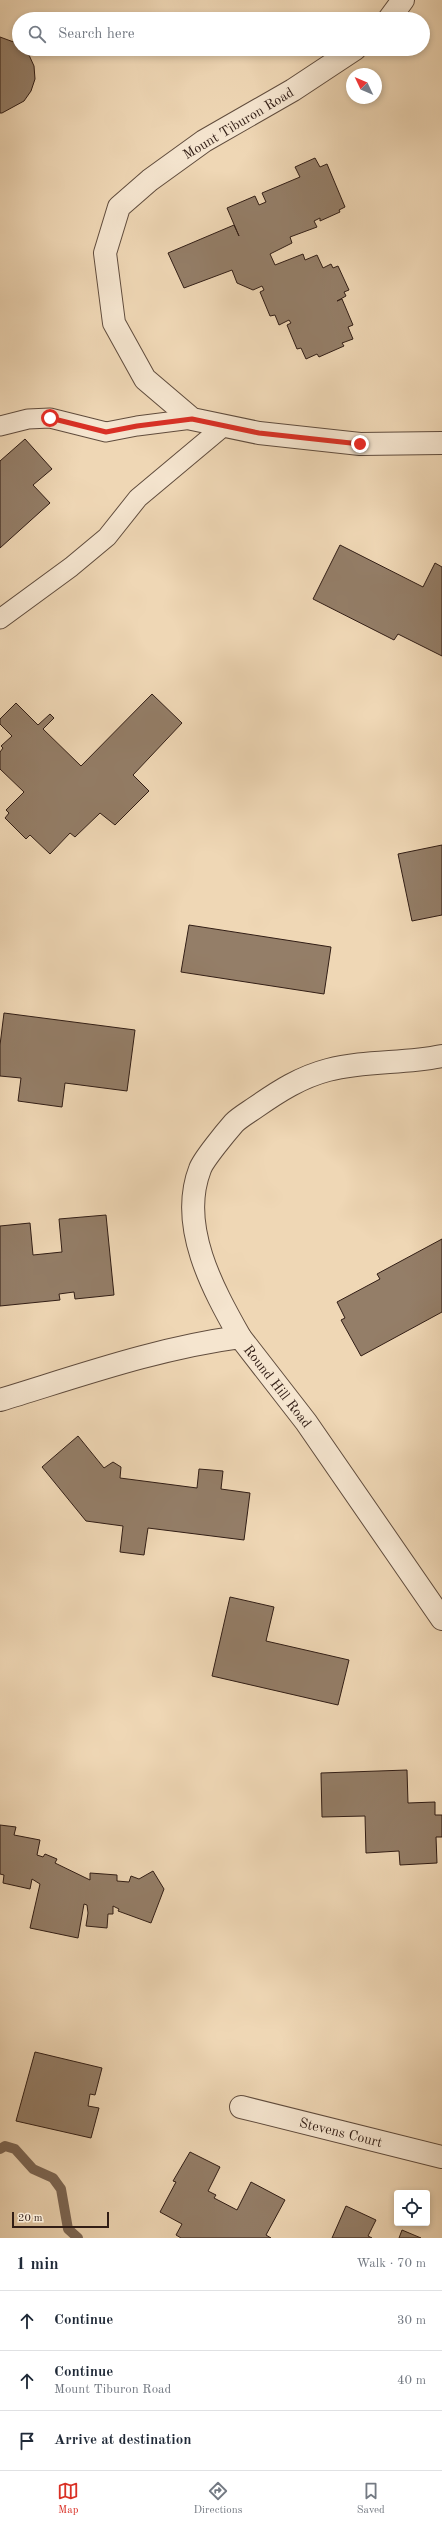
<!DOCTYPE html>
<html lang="en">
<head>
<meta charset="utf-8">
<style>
	body { margin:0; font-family:"Old Standard TT",serif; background:#f2f2f3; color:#1f2937 }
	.controls { position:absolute; right:12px; bottom:12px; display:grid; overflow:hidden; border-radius:4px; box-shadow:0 2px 6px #0003 }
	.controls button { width:36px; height:36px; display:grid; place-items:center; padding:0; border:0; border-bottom:1px solid #e0e1e3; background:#fff; color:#1f2937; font:20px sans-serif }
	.compass { position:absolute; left:346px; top:68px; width:36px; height:36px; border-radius:50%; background:#fff; box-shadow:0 2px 6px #0003; rotate:314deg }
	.scale { position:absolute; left:12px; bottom:10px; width:97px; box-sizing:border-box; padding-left:4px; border:2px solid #311d15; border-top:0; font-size:11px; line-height:14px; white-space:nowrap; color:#311d15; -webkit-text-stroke:3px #f5e5cf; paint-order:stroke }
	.stop { position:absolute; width:12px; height:12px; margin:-9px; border:3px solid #d93025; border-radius:50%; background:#fff }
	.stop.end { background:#d93025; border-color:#fff; box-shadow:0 1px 4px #0008 }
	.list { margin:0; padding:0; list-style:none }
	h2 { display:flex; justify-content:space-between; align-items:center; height:52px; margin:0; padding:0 16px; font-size:17px }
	h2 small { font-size:13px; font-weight:400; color:#747a83 }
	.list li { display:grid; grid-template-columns:26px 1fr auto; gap:12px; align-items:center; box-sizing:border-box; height:60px; padding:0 16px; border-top:1px solid #e0e1e3 }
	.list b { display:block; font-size:15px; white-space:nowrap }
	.list p { margin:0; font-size:13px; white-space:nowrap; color:#747a83 }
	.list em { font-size:13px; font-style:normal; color:#747a83 }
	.icon { flex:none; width:22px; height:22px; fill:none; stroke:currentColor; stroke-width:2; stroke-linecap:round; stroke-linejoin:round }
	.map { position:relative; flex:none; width:442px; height:2238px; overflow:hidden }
	.search { position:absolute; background:#fff; box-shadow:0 2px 6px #0003; left:12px; right:12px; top:12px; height:44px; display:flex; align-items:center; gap:10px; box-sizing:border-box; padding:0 14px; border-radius:22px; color:#747a83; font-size:15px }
	.sheet { height:232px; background:#fff }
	nav { display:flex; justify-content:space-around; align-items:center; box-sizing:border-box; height:56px; border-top:1px solid #e0e1e3; background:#fff; font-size:11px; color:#747a83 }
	nav a { display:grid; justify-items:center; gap:2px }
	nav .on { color:#d93025 }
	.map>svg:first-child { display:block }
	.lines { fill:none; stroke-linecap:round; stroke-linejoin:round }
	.stream { stroke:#7c6755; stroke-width:10 }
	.building { fill:#947e68; stroke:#311d15 }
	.service-casing { stroke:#604c3d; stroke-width:21 }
	.minor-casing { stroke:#604c3d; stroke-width:24 }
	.service { stroke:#f5e5cf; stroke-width:19 }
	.minor { stroke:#f5e5cf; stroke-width:22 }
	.route { stroke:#d93025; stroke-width:5 }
	.labels { text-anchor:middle; stroke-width:3; stroke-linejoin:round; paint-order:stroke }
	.street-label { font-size:14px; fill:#311d15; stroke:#f5e5cf }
</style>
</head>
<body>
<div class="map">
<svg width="442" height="2238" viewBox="0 0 442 2238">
	<rect width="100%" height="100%" fill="#efd7b5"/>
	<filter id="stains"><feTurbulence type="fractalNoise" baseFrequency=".005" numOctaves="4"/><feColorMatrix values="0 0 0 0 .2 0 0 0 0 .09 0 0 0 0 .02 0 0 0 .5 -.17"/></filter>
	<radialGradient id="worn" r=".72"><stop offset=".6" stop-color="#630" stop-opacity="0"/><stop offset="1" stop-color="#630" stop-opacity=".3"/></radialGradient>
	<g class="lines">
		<path class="stream" d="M0 2149 5 2146 15 2149 33 2169 53 2178 61 2189 68 2229 78 2238"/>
	</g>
	<g class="building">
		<path d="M0 37 19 44V49H24L29 55 34 66 35 79 31 91 24 101 2 113H0Z"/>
		<path d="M315 158 320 167 327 164 345 207 339 210 340 212 320 221V218L314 221 317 227 290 237 292 243 270 254 275 265 303 254 305 260 317 255 323 268 331 264 333 268 338 266 349 290 344 292 346 296 337 301 342 299 353 325 348 327 353 339 342 343 344 346 319 357 317 354 306 359 301 348 297 349 287 325 291 323 289 320 279 325 275 315 270 316 260 292 264 290 262 286 253 290 237 283 232 270 184 288 168 253 234 225 239 236 227 208 255 196 259 205 266 202 262 193 300 177 295 167Z"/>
		<path d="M25 439 52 469 33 485 50 503 0 548V461Z"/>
		<path d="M340 545 423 587 435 563 442 567V656L398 634 394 640 313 599Z"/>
		<path d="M152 694 182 723 133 775 149 791 115 825 100 813 75 837 70 833 50 854 30 835 26 839 5 818 9 813 6 810 24 792 0 769V752L3 748 1 746 12 736 0 724V719L16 703 38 725 50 714 54 718 43 729 81 766Z"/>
		<path d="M442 845V915L412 921 398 854Z"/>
		<path d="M189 925 331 947 324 994 181 972Z"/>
		<path d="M4 1013 135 1030 127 1091 65 1083 62 1107 18 1101 21 1078 0 1076V1045Z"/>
		<path d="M106 1215 114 1295 75 1299 74 1292 59 1294 60 1300 0 1306V1226L30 1223 33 1255 62 1252 59 1219Z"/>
		<path d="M442 1239V1312L361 1356 341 1320 345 1318 337 1302 380 1279 377 1274Z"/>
		<path d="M78 1436 104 1468 113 1462 121 1467 120 1478 197 1488 199 1469 223 1471 221 1489 250 1493 244 1540 148 1528 144 1555 120 1552 123 1526 86 1521 42 1467Z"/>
		<path d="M230 1597 274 1607 266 1641 349 1660 338 1705 212 1676Z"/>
		<path d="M407 1770 408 1803 435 1802V1815H442V1837H436L437 1863 400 1865 399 1851 366 1853 365 1816 322 1817 321 1773Z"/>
		<path d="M0 1825 16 1827 14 1835 40 1840 37 1855 43 1857 45 1854 57 1859 55 1863 90 1880V1873L117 1875V1881L129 1882 131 1876 139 1879 153 1871 164 1889 151 1923 118 1911 119 1909 113 1906V1914H108L107 1928 86 1926 88 1913 87 1905 84 1904 78 1938 30 1928 40 1884 32 1879 30 1889 3 1883 4 1875 0 1874Z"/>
		<path d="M35 2052 102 2068 95 2095 90 2094 88 2106 99 2108 91 2138 16 2121Z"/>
		<path d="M190 2152 220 2167 208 2191 216 2195 214 2198 237 2210 251 2182 285 2200 266 2235 271 2238H181L176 2235 182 2224 160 2212 176 2182 173 2181Z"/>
		<path d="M346 2206 376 2220 368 2236 372 2238H332Z"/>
		<path d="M402 2230 421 2238H399Z"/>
	</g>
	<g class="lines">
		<defs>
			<g id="service">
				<path d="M0 426 28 419 50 418 106 432 137 426 192 419"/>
				<path d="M0 619 71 567 107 537 138 498 224 426"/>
			</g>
			<g id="minor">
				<path d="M389 19 403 0"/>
				<path d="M355 49 293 90 204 141 150 180 119 207 105 253 114 323 145 379 192 419 259 433 360 444 442 443"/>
				<path d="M240 1337C213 1289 178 1226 200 1169 203 1160 227 1131 234 1123 240 1117 249 1112 256 1107 279 1091 301 1077 328 1070 366 1060 404 1064 442 1056"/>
				<path d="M0 1400C79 1376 157 1348 240 1337L306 1422 442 1619"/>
				<path d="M241 2107 442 2157"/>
			</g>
		</defs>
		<use href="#service" class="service-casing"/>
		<use href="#minor" class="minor-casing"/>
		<use href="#service" class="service"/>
		<use href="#minor" class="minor"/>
	</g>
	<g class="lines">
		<path class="route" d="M50 418 106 432 137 426 192 419 259 433 360 444"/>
	</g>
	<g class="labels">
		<g class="street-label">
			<text transform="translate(238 123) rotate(-31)" y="5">Mount Tiburon Road</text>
			<text transform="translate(278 1386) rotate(52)" y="5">Round Hill Road</text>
			<text transform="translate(341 2132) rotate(14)" y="5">Stevens Court</text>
		</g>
	</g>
	<rect width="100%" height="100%" filter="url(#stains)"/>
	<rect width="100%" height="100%" fill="url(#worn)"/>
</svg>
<div class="controls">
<button><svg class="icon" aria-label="locate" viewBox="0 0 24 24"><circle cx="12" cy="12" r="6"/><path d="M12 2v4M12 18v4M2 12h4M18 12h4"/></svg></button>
</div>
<svg class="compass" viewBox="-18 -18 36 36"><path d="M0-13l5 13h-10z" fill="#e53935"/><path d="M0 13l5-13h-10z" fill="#747a83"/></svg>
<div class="scale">20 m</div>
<div class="stop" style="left:50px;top:418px"></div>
<div class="stop end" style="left:360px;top:444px"></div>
<div class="search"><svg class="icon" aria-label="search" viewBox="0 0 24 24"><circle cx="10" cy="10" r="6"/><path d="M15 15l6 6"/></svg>Search here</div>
</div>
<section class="sheet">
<h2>1 min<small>Walk · 70 m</small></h2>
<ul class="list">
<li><svg class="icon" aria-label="ahead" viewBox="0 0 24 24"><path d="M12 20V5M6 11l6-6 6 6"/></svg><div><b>Continue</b></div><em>30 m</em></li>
<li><svg class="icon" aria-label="ahead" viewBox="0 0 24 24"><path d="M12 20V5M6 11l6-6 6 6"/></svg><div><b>Continue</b><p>Mount Tiburon Road</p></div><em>40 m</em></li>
<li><svg class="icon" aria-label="arrive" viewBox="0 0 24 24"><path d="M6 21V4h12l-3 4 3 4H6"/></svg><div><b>Arrive at destination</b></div></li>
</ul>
</section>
<nav>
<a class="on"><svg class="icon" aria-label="map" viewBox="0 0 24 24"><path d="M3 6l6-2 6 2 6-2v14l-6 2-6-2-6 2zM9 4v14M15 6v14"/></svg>Map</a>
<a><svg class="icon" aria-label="directions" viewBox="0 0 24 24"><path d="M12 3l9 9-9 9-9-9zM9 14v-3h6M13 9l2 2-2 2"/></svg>Directions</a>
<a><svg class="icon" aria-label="saved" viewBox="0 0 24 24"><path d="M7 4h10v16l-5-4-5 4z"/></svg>Saved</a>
</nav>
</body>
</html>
